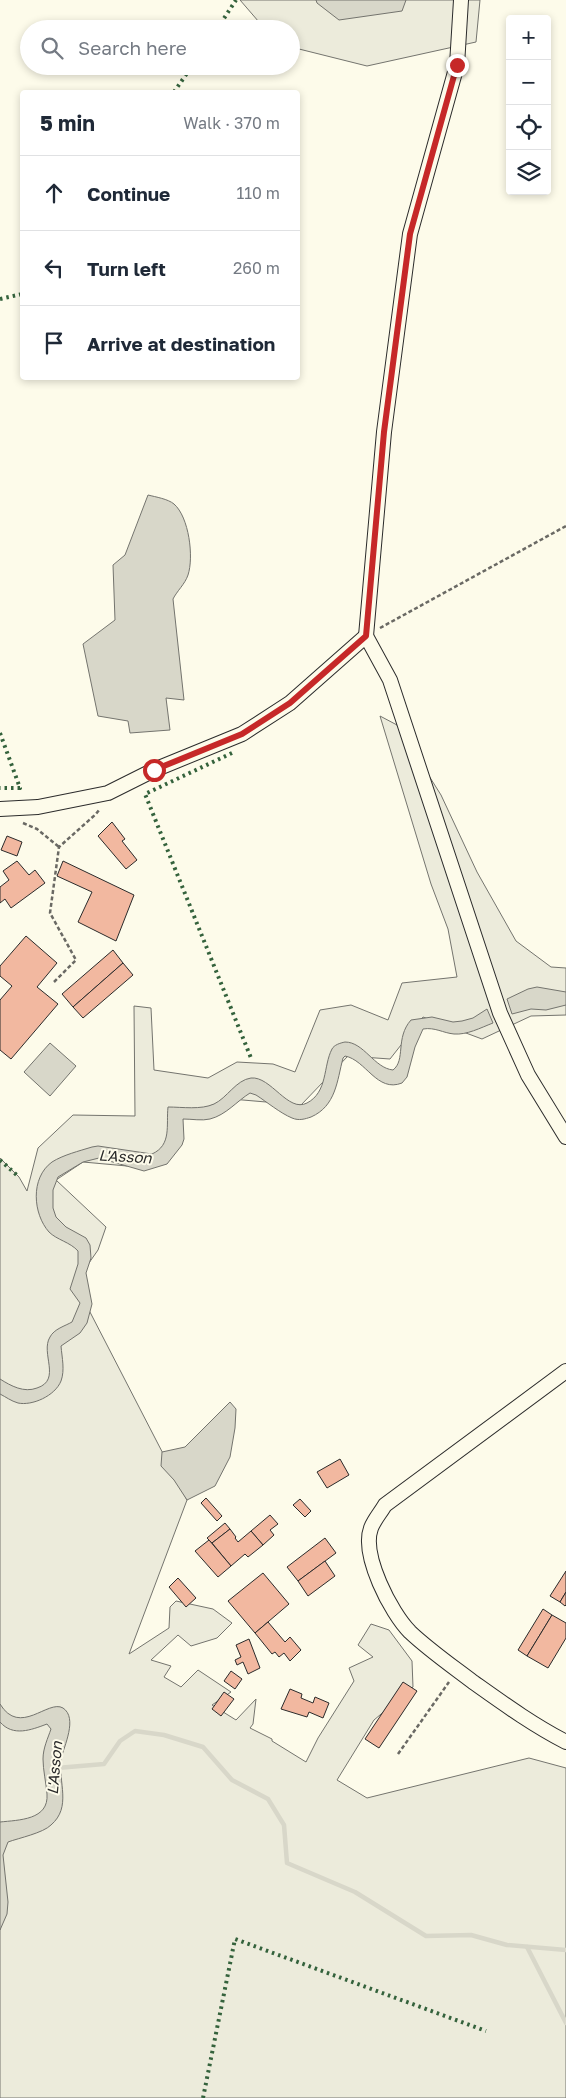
<!DOCTYPE html>
<html lang="en">
<head>
<meta charset="utf-8">
<style>
	body { margin:0; font-family:"Golos Text",sans-serif; background:#f6f6f7; color:#1f2937 }
	.controls { position:absolute; right:15px; top:15px; display:grid; overflow:hidden; border-radius:5px; box-shadow:0 2px 8px #0003 }
	.controls button { width:45px; height:45px; display:grid; place-items:center; padding:0; border:0; border-bottom:1px solid #e0e1e3; background:#fff; color:#1f2937; font:25px sans-serif }
	.stop { position:absolute; width:15px; height:15px; margin:-11px; border:4px solid #c62828; border-radius:50%; background:#fff }
	.stop.end { background:#c62828; border-color:#fff; box-shadow:0 1px 5px #0008 }
	.list { margin:0; padding:0; list-style:none }
	h2 { display:flex; justify-content:space-between; align-items:center; height:65px; margin:0; padding:0 20px; font-size:21px }
	h2 small { font-size:16px; font-weight:400; color:#747a83 }
	.list li { display:grid; grid-template-columns:32px 1fr auto; gap:15px; align-items:center; box-sizing:border-box; height:75px; padding:0 20px; border-top:1px solid #e0e1e3 }
	.list b { display:block; font-size:19px; white-space:nowrap }
	.list em { font-size:16px; font-style:normal; color:#747a83 }
	.icon { flex:none; width:28px; height:28px; fill:none; stroke:currentColor; stroke-width:2; stroke-linecap:round; stroke-linejoin:round }
	.map { position:relative; flex:none; width:566px; height:2098px; overflow:hidden }
	.search { position:absolute; background:#fff; box-shadow:0 2px 8px #0003; left:20px; top:20px; width:280px; height:55px; display:flex; align-items:center; gap:12px; box-sizing:border-box; padding:0 18px; border-radius:28px; color:#747a83; font-size:19px }
	.panel { position:absolute; background:#fff; box-shadow:0 2px 8px #0003; left:20px; top:90px; width:280px; height:290px; border-radius:5px }
	.map>svg:first-child { display:block }
	.green { fill:#ecebdb; stroke:#74746e }
	.water { fill:#d8d7c9; stroke:#74746e }
	.lines { fill:none; stroke-linecap:round; stroke-linejoin:round }
	.stream { stroke:#d8d7c9; stroke-width:4.5 }
	.building { fill:#f2b8a0; stroke:#2b2b2b }
	.street-casing { stroke:#2b2b2b; stroke-width:16 }
	.path { stroke:#6a6964; stroke-width:2.5; stroke-dasharray:4 2.5; stroke-linecap:butt }
	.street { stroke:#fdfbea; stroke-width:14 }
	.hedge { stroke:#34623c; stroke-width:4; stroke-dasharray:2.5 4; stroke-linecap:butt }
	.route { stroke:#c62828; stroke-width:6 }
	.labels { text-anchor:middle; stroke-width:4; stroke-linejoin:round; paint-order:stroke }
	.water-label { font-size:15px; font-style:italic; fill:#2b2b2b; stroke:#fdfbea }
</style>
</head>
<body>
<div class="map">
<svg width="566" height="2098" viewBox="0 0 566 2098">
	<rect width="100%" height="100%" fill="#fdfbea"/>
	<g class="green">
		<path d="M240 0H480L476 42 367 66 291 47V29H265Z"/>
		<path d="M380 716 397 725 441 795 477 872 516 941 551 967 566 968V1015L531 1016 482 1039 423 1017 390 1059 348 1056 301 1105 231 1099 185 1114 170 1151 127 1166 83 1162 56 1180 106 1227 98 1250 75 1283 187 1500 129 1654 169 1628 170 1607 176 1601 213 1609 232 1623 217 1638 191 1646 178 1635 151 1660 171 1666 164 1677 181 1687 198 1670 231 1692 212 1705 236 1720 256 1699 253 1724 250 1728 272 1739V1741L306 1762 318 1738 354 1681 349 1668 373 1657 358 1645 371 1624 389 1630 412 1661 413 1687 374 1720 337 1780 367 1798 529 1758 566 1768V2098H0V1158L19 1177 27 1191 38 1148 73 1115 135 1116 134 1006 151 1008 154 1070 208 1078 237 1062 273 1064 295 1072 320 1010 351 1005 388 1020 402 983 457 977 448 929 431 884Z"/>
	</g>
	<g class="water">
		<path d="M316 0H406L402 11 339 20 317 3Z"/>
		<path d="M148 495C156 497 168 499 174 504 189 517 194 557 188 575 185 584 177 591 173 599L184 700 166 698 170 730 130 733 128 721 98 716 83 644 115 620 113 565 125 555Z"/>
		<path d="M537 987 566 992V1005L546 1010 531 1009 512 1014 507 999 528 989Z"/>
		<path d="M487 1009 493 1023C480 1028 467 1035 454 1034 443 1033 435 1027 423 1029L415 1047 407 1077 402 1083C377 1093 366 1060 345 1056L343 1058C337 1081 336 1106 311 1117 305 1119 299 1121 292 1118 280 1113 267 1102 256 1095L250 1093C237 1101 226 1115 210 1119 202 1121 192 1119 183 1119L184 1139 182 1145 167 1164 144 1171 99 1158 83 1162 58 1177 53 1190V1208L56 1217 66 1227 86 1238 90 1245 91 1258 86 1273 92 1304 87 1323 80 1333 61 1346C62 1358 65 1370 61 1381 55 1396 32 1406 18 1403 11 1401 6 1397 0 1394V1379C11 1386 24 1393 37 1388 62 1380 40 1353 50 1337 54 1329 65 1326 72 1322L80 1303 70 1289 78 1264V1251C70 1242 57 1240 49 1232 33 1214 30 1178 52 1162 63 1155 79 1151 92 1147L98 1146 152 1154C172 1145 166 1125 168 1107 182 1107 201 1110 214 1104 227 1098 236 1080 251 1078 271 1076 288 1113 307 1103 328 1092 323 1066 332 1049 334 1045 340 1043 345 1042 364 1042 374 1068 393 1070 406 1060 395 1038 411 1020L432 1017 453 1022 462 1021 473 1018Z"/>
		<path d="M50 1043 76 1066 50 1096 24 1072Z"/>
		<path d="M230 1402 236 1409 235 1428 230 1457 215 1486 187 1500 174 1480 161 1466 162 1452 185 1447Z"/>
		<path d="M0 1704C20 1737 48 1699 63 1708 78 1718 64 1746 61 1759 58 1782 72 1807 51 1825 43 1833 19 1838 8 1842L3 1855 8 1902 7 1914 0 1930V1822C19 1820 49 1820 47 1794 46 1782 43 1770 43 1759 43 1748 48 1738 51 1729L47 1724C31 1730 13 1737 0 1722Z"/>
	</g>
	<g class="lines">
		<g class="stream">
			<path d="M57 1768 104 1764 120 1741 135 1731 164 1735 203 1747 232 1780 268 1799 284 1825 287 1863 355 1892 426 1936 471 1935 507 1945 566 1950"/>
			<path d="M527 1947 566 2023"/>
		</g>
	</g>
	<g class="building">
		<path d="M112 822 125 839 122 841 137 860 126 869 98 836Z"/>
		<path d="M7 836 22 842 17 856 1 850Z"/>
		<path d="M17 861 29 875 35 870 45 883 11 908 5 899 0 903V887L9 880 3 871Z"/>
		<path d="M63 861 134 895 116 941 78 922 92 892 57 876Z"/>
		<path d="M26 936 57 963 37 987 58 1004 11 1059 0 1050V1000L12 986 0 976V966Z"/>
		<path d="M113 950 123 963 73 1007 62 994Z"/>
		<path d="M123 963 133 975 83 1018 73 1007Z"/>
		<path d="M340 1459 349 1475 327 1488 317 1472Z"/>
		<path d="M206 1498 222 1516 217 1521 201 1503Z"/>
		<path d="M300 1499 311 1511 305 1517 293 1505Z"/>
		<path d="M270 1515 278 1524 270 1530 274 1535 263 1545 251 1531Z"/>
		<path d="M225 1523 230 1529 212 1543 207 1538Z"/>
		<path d="M230 1529 236 1537 235 1538 238 1542 251 1531 263 1545 248 1557 245 1554 231 1566 212 1543Z"/>
		<path d="M325 1538 336 1553 298 1581 287 1567Z"/>
		<path d="M209 1540 231 1566 218 1577 195 1551Z"/>
		<path d="M325 1561 335 1576 308 1596 298 1581Z"/>
		<path d="M566 1571V1592L560 1602 550 1596Z"/>
		<path d="M263 1573 289 1604 255 1633 228 1601Z"/>
		<path d="M178 1578 196 1598 186 1607 169 1587Z"/>
		<path d="M566 1592V1605L565 1606 560 1602Z"/>
		<path d="M543 1609 552 1615 527 1656 518 1650Z"/>
		<path d="M552 1615 566 1623V1638L548 1668 527 1656Z"/>
		<path d="M268 1622 285 1642 290 1637 301 1650 290 1661 284 1653 279 1657 275 1652 272 1654 255 1633Z"/>
		<path d="M249 1639 260 1668 248 1674 243 1662 237 1665 235 1660 241 1657 236 1645Z"/>
		<path d="M231 1671 242 1679 235 1689 224 1681Z"/>
		<path d="M403 1682 417 1691 379 1748 365 1739Z"/>
		<path d="M290 1689 302 1694 301 1698 313 1703 315 1697 329 1703 323 1718 309 1712 307 1717 281 1709Z"/>
		<path d="M224 1692 234 1699 221 1716 212 1709Z"/>
	</g>
	<g class="lines">
		<defs>
			<g id="street">
				<path d="M366 636 384 432 410 234 457 65 461 0"/>
				<path d="M0 809 38 807 108 793 154 770 242 734 290 703 366 636 390 680 500 1013 528 1075 566 1137"/>
				<path d="M566 1371 385 1505C381 1512 374 1520 371 1528 361 1555 391 1613 410 1632 429 1650 452 1666 473 1682 504 1704 533 1725 566 1742"/>
			</g>
		</defs>
		<use href="#street" class="street-casing"/>
		<g class="path">
			<path d="M380 628 566 526"/>
			<path d="M23 823 37 829 59 847"/>
			<path d="M54 982 76 960 50 913 59 847 96 814 99 810"/>
			<path d="M398 1754 449 1682"/>
		</g>
		<use href="#street" class="street"/>
		<g class="hedge">
			<path d="M217 29 236 0"/>
			<path d="M174 92 192 66"/>
			<path d="M0 299 22 294"/>
			<path d="M0 733 20 788H0"/>
			<path d="M232 753 145 794 251 1058"/>
			<path d="M0 1160 19 1177"/>
			<path d="M203 2098 235 1939 486 2031"/>
		</g>
	</g>
	<g class="lines">
		<path class="route" d="M154 770 242 734 290 703 366 636 384 432 410 234 457 65"/>
	</g>
	<g class="labels">
		<g class="water-label">
			<text transform="translate(125 1157) rotate(3)" y="5">L'Asson</text>
			<text transform="translate(55 1768) rotate(-85)" y="5">L'Asson</text>
		</g>
	</g>
</svg>
<div class="controls">
<button>+</button>
<button>−</button>
<button><svg class="icon" aria-label="locate" viewBox="0 0 24 24"><circle cx="12" cy="12" r="6"/><path d="M12 2v4M12 18v4M2 12h4M18 12h4"/></svg></button>
<button><svg class="icon" aria-label="layers" viewBox="0 0 24 24"><path d="M12 4l9 5-9 5-9-5zM3 14l9 5 9-5"/></svg></button>
</div>
<div class="stop" style="left:154px;top:770px"></div>
<div class="stop end" style="left:457px;top:65px"></div>
<div class="search"><svg class="icon" aria-label="search" viewBox="0 0 24 24"><circle cx="10" cy="10" r="6"/><path d="M15 15l6 6"/></svg>Search here</div>
<section class="panel">
<h2>5 min<small>Walk · 370 m</small></h2>
<ul class="list">
<li><svg class="icon" aria-label="ahead" viewBox="0 0 24 24"><path d="M12 20V5M6 11l6-6 6 6"/></svg><div><b>Continue</b></div><em>110 m</em></li>
<li><svg class="icon" aria-label="left" viewBox="0 0 24 24"><path d="M17 20v-9H6M10 6l-5 5 5 5"/></svg><div><b>Turn left</b></div><em>260 m</em></li>
<li><svg class="icon" aria-label="arrive" viewBox="0 0 24 24"><path d="M6 21V4h12l-3 4 3 4H6"/></svg><div><b>Arrive at destination</b></div></li>
</ul>
</section>
</div>
</body>
</html>
